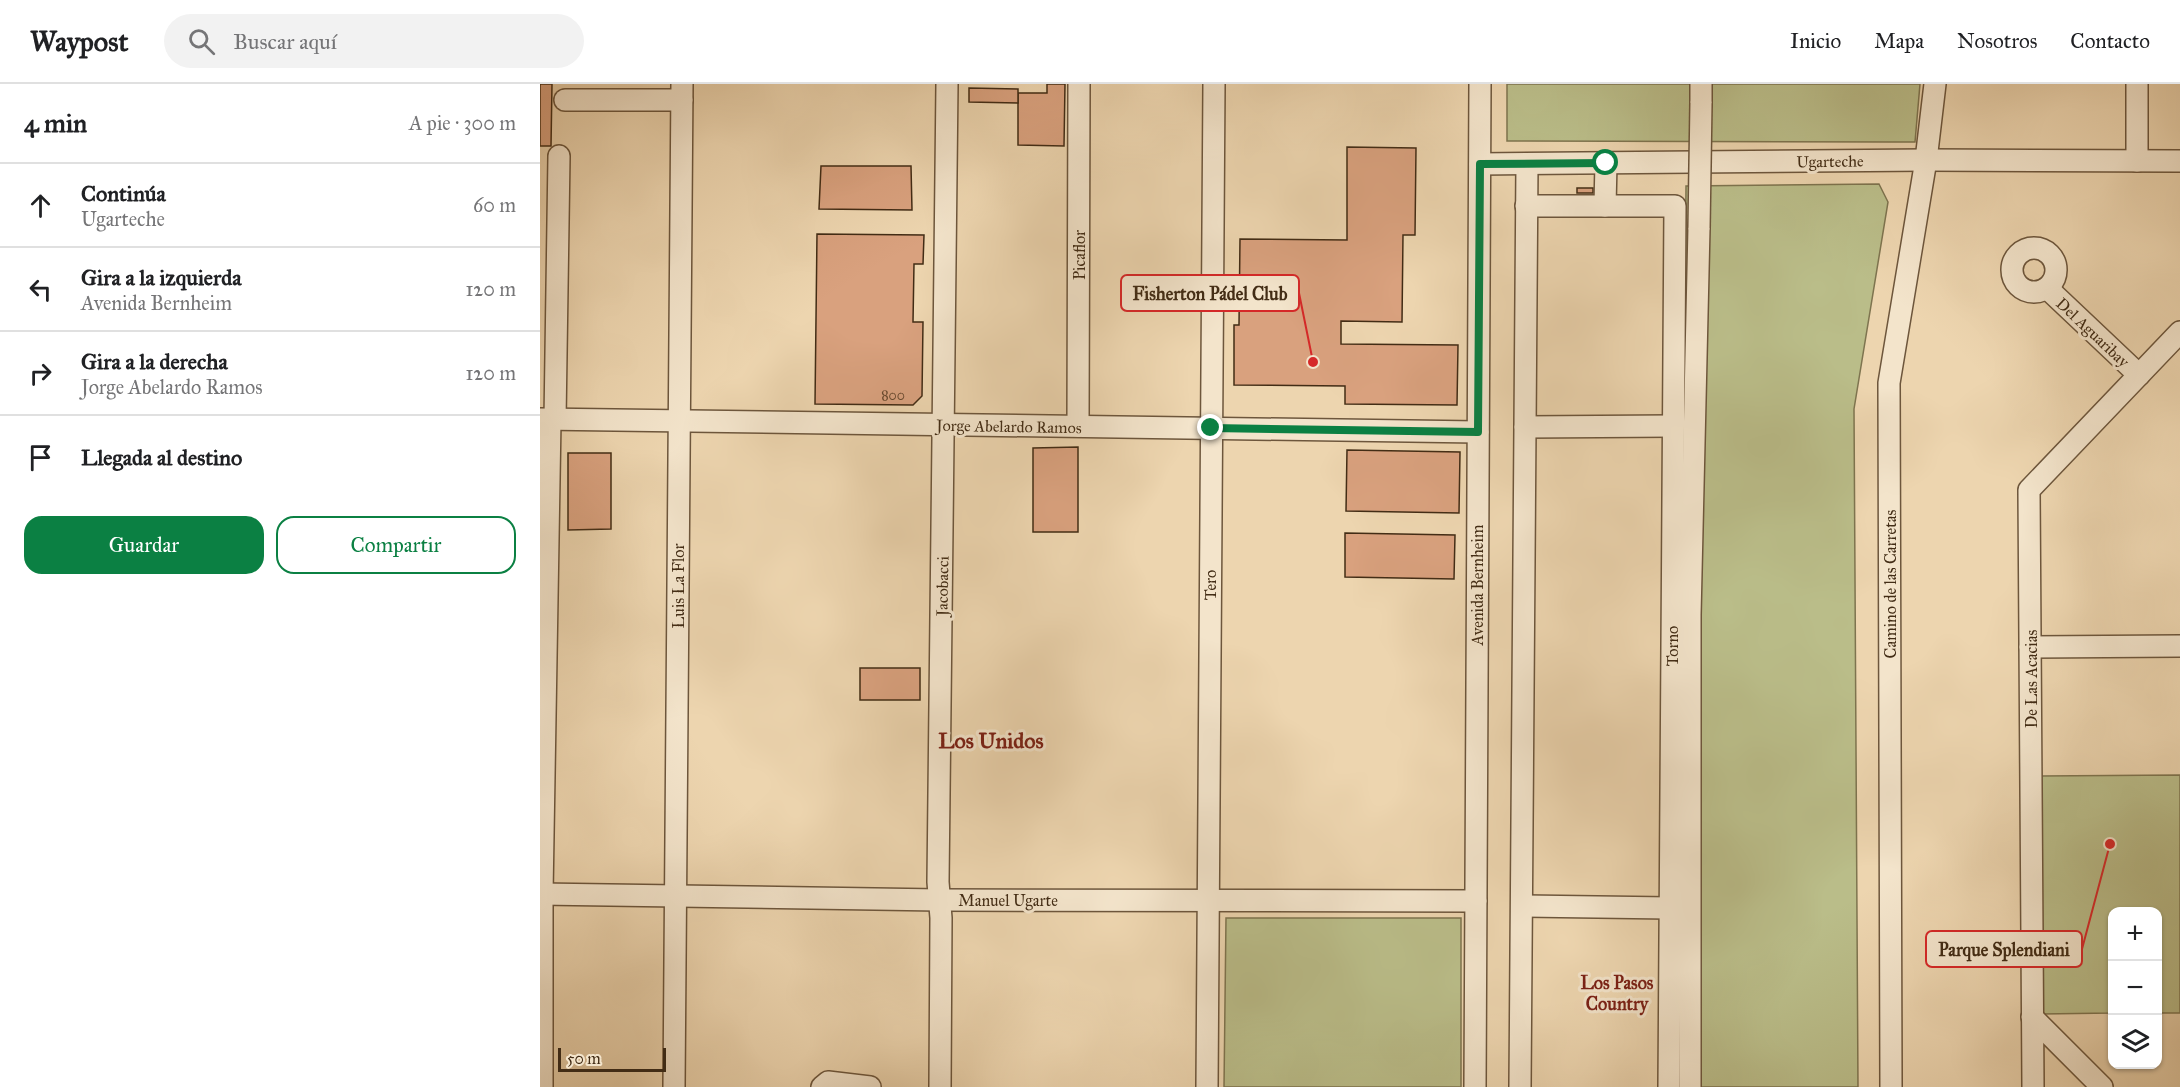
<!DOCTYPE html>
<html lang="es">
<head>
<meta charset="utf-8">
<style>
	body { margin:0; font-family:"IM FELL Great Primer",serif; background:#f2f2f2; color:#202124 }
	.controls { position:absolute; right:18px; bottom:18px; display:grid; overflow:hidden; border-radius:12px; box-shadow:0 2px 4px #0004 }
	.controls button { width:54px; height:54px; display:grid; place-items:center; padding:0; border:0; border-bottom:2px solid #e0e0e0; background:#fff; color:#202124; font:30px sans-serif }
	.scale { position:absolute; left:18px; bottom:15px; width:108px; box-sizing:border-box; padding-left:6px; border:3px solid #422c15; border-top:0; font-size:16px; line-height:21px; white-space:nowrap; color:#422c15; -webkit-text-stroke:4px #f3e4cb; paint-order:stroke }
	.stop { position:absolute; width:18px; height:18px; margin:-14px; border:4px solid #0b8043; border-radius:50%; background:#fff }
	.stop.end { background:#0b8043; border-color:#fff; box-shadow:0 2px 6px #0008 }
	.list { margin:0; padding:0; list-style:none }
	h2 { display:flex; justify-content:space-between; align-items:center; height:78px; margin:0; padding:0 24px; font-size:26px }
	h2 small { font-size:20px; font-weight:400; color:#757577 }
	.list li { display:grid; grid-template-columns:39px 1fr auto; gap:18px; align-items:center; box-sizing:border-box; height:84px; padding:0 24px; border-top:2px solid #e0e0e0 }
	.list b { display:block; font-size:22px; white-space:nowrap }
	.list p { margin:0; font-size:20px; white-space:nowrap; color:#757577 }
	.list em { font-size:20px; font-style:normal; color:#757577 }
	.actions { display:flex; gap:12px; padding:18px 24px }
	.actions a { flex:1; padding:14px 0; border:2px solid #0b8043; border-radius:18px; text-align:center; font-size:21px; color:#0b8043 }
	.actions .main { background:#0b8043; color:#fff }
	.icon { flex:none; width:33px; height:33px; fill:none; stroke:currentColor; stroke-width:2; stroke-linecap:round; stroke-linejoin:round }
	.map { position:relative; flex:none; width:1640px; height:1003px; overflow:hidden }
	header { display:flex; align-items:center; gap:36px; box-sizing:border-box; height:84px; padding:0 30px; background:#fff; border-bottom:2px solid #e0e0e0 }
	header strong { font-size:28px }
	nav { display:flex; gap:33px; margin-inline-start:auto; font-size:21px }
	.search { width:420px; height:54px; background:#f2f2f2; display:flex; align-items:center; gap:15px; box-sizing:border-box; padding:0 21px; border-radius:33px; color:#757577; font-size:22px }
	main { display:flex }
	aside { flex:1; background:#fff }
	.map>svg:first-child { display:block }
	.green { fill:#babd89; stroke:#7e744f; stroke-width:1.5 }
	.building { fill:#d9a17e; stroke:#422c15; stroke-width:1.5 }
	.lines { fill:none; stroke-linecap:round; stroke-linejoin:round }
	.minor-casing { stroke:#6d563c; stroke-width:24 }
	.minor { stroke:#f3e4cb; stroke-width:21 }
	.minor-bridge-casing { stroke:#6d563c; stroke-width:24; stroke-linecap:butt }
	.minor-bridge { stroke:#f3e4cb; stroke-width:21 }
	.route { stroke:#0b8043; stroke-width:8 }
	.labels { text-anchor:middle; stroke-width:6; stroke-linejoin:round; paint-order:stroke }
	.number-label { font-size:14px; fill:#68492f }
	.street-label { font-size:16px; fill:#422c15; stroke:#f3e4cb }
	.neighbourhood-label { font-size:18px; font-weight:bold; fill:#7a1f14; stroke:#f3e4cb }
	.district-label { font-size:22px; font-weight:bold; fill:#7a1f14; stroke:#f3e4cb }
	.leader { fill:none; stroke:#d62828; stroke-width:2 }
	.callout-dot { fill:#d62828; stroke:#f3e4cb; stroke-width:2 }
	.callout { fill:#f3e4cb; stroke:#d62828; stroke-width:2 }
	.callout-label { font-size:18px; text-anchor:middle; font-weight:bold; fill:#422c15 }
</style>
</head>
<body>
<header>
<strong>Waypost</strong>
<div class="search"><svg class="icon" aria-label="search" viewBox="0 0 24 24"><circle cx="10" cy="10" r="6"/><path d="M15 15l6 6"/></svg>Buscar aquí</div>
<nav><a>Inicio</a><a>Mapa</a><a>Nosotros</a><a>Contacto</a></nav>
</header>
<main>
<aside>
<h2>4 min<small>A pie · 300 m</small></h2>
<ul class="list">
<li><svg class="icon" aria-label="ahead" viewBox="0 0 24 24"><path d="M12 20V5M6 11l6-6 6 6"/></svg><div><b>Continúa</b><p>Ugarteche</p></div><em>60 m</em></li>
<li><svg class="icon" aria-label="left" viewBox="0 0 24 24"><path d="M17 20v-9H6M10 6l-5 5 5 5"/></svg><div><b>Gira a la izquierda</b><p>Avenida Bernheim</p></div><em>120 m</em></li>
<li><svg class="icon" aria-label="right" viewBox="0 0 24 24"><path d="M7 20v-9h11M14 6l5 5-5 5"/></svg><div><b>Gira a la derecha</b><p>Jorge Abelardo Ramos</p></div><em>120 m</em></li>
<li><svg class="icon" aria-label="arrive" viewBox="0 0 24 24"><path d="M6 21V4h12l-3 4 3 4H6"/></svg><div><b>Llegada al destino</b></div></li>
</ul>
<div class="actions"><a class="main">Guardar</a><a>Compartir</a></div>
</aside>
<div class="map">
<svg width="1640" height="1003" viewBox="0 0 1640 1003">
	<rect width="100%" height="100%" fill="#edd5af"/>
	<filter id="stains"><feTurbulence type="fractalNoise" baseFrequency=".00333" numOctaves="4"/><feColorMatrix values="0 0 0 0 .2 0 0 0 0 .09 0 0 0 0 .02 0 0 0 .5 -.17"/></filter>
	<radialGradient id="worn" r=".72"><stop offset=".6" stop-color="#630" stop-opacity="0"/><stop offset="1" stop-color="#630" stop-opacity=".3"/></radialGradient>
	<g class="green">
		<path d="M967 0H1380L1375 58H1349L967 57Z"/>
		<path d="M1339 100 1348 118 1314 325 1318 1003H1139L1146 102Z"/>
		<path d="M1640 691V929H1618V828H1572V929L1502 930 1500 692Z"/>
		<path d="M686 834H921V1003H684Z"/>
	</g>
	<g class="building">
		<path d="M0 0H12L11 62H0Z"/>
		<path d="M507 0H525L524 62 478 61V9H507Z"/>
		<path d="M429 4 478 5V19L429 18Z"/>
		<path d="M807 63 876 64 875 151H863L862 238 801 237V260L918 261 917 321 805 320V302L694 301V241H699L700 155 807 156Z"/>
		<path d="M281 82H371L372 126 279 125Z"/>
		<rect x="1037" y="104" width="16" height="5"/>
		<path d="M277 150 384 151 383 180H374L373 238H383L382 312 373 321 275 320Z"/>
		<path d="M538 363V448H493V364Z"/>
		<path d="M807 366 920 368 919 429 806 427Z"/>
		<path d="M28 369H71V445L28 446Z"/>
		<path d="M805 449 915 451 914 495 805 493Z"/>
		<rect x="320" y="584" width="60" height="32"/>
	</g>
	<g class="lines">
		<defs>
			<g id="minor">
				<path d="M1161 0V19"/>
				<path d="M25 16H142"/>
				<path d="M1597 77V0"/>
				<path d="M940 80 1386 76 1640 77"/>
				<path d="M986 122H1135L1129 1003"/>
				<path d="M1065 122 1066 79"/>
				<circle cx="1494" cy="186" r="22"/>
				<path d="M1507 204 1599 291"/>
				<path d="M0 335 938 348"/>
				<path d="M15 336 19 72"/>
				<path d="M538 342 539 0"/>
				<path d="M985 343 1133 342"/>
				<path d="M1490 563 1640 562"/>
				<path d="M0 810 399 816 936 817"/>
				<path d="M982 822 1130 824"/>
				<path d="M1492 933 1562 1003"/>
				<path d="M2 1003V810L10 336"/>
				<path d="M134 1003 142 0"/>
				<path d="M282 1003 288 998 330 1003"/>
				<path d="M400 1003 401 834 398 798 407 0"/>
				<path d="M667 1003 674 0"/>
				<path d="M935 1003 940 0"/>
				<path d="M980 1003 987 80"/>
				<path d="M1150 1003V531L1159 144"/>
				<path d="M1351 1003 1349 299 1386 76 1395 0"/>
				<path d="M1493 1003 1489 406 1640 248"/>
			</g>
		</defs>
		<use href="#minor" class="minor-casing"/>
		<use href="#minor" class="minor"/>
		<defs>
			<path id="minor-bridge" d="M1159 144 1161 19"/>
		</defs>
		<use href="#minor-bridge" class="minor-bridge-casing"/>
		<use href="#minor-bridge" class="minor-bridge"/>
	</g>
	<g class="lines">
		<path class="route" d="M671 344 938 348 940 80 1066 79"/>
	</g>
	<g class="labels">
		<g class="number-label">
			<text x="353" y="316">800</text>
		</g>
		<g class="street-label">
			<text transform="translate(1290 77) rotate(-1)" y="6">Ugarteche</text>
			<text transform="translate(539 171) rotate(-90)" y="6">Picaflor</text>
			<text transform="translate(1553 248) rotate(43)" y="6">Del Aguaribay</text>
			<text transform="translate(469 342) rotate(1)" y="6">Jorge Abelardo Ramos</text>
			<text transform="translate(1350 500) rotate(-90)" y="6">Camino de las Carretas</text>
			<text transform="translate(670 501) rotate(-90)" y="6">Tero</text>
			<text transform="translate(937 501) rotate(-90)" y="6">Avenida Bernheim</text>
			<text transform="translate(138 502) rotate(-90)" y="6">Luis La Flor</text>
			<text transform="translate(402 502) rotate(-89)" y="6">Jacobacci</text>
			<text transform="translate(1132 562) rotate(-90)" y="6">Torno</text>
			<text transform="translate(1491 595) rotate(-90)" y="6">De Las Acacias</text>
			<text x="468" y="822">Manuel Ugarte</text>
		</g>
		<g class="neighbourhood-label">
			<text x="1077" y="905">Los Pasos<tspan x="1077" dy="21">Country</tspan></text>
		</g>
		<g class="district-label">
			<text x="451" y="664">Los Unidos</text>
		</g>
	</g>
	<path class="leader" d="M773 278L759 209M1570 760L1542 865"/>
	<g class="callout-dot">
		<circle cx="773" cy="278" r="6"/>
		<circle cx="1570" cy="760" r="6"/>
	</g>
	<g class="callout">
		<rect x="581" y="191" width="178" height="36" rx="6"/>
		<rect x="1386" y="847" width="156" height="36" rx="6"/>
	</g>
	<g class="callout-label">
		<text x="670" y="216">Fisherton Pádel Club</text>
		<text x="1464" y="872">Parque Splendiani</text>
	</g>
	<rect width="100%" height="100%" filter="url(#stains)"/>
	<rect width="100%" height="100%" fill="url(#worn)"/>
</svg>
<div class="controls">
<button>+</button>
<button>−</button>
<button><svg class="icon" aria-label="layers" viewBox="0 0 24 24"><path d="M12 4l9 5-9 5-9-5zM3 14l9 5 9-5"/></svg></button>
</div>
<div class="scale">50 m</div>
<div class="stop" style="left:1066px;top:79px"></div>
<div class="stop end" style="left:671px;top:344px"></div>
</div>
</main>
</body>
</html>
